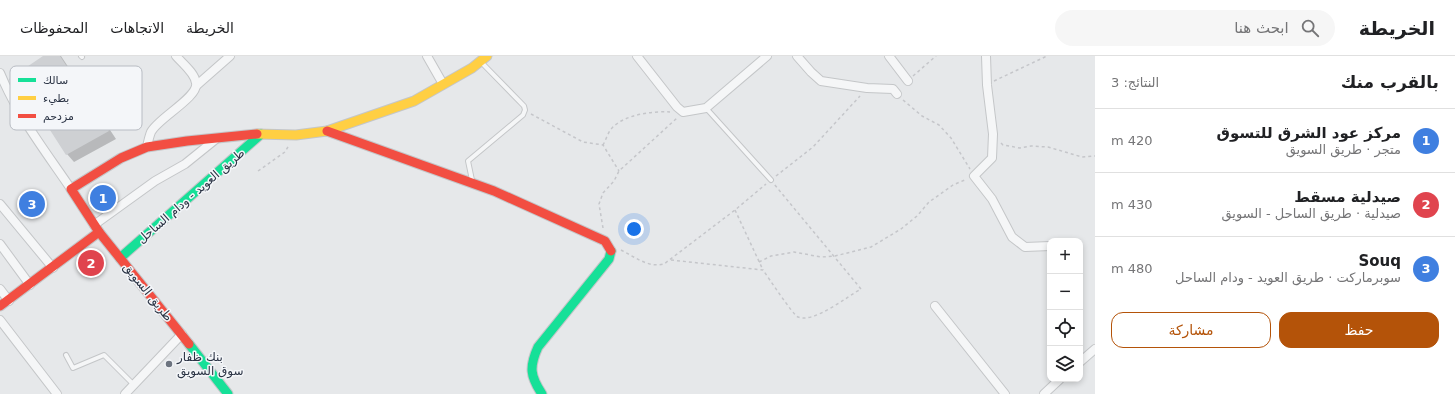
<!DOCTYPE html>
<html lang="ar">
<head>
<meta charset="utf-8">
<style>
	body { margin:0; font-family:"DejaVu Sans",Vazirmatn,sans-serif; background:#f6f6f6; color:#202124; direction:rtl }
	.controls { position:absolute; right:12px; bottom:12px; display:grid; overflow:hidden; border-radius:8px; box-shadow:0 2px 6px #0003 }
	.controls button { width:36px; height:36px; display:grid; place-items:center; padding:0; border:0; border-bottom:1px solid #e0e0e0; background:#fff; color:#202124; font:20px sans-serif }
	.you { position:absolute; left:634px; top:173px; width:14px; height:14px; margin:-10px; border:3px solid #fff; border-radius:50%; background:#1a73e8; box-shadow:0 0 0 6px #1a73e833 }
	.badge { display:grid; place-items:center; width:26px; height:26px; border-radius:50%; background:#b45309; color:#fff; font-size:13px; font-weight:700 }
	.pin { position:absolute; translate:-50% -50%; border:2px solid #fff; box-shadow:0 1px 4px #0006 }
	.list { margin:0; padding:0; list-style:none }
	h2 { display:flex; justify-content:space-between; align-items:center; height:52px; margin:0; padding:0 16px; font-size:17px }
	h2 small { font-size:13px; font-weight:400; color:#757577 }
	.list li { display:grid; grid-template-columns:26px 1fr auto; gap:12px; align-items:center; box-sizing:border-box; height:64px; padding:0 16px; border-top:1px solid #e0e0e0 }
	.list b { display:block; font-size:15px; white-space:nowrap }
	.list p { margin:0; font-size:13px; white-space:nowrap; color:#757577 }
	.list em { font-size:13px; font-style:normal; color:#757577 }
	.actions { display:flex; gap:8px; padding:12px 16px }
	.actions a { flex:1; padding:9px 0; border:1px solid #b45309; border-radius:12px; text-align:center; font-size:14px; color:#b45309 }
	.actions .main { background:#b45309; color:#fff }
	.icon { flex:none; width:22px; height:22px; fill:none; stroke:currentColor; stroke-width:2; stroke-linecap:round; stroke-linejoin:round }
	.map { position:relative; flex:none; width:1095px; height:338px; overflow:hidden; direction:ltr }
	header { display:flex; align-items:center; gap:24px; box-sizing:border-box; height:56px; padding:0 20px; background:#fff; border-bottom:1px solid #e0e0e0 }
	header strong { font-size:19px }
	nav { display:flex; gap:22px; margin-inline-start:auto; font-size:14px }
	.search { width:280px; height:36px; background:#f6f6f6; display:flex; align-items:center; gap:10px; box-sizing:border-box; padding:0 14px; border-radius:22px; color:#757577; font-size:15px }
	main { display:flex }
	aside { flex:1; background:#fff }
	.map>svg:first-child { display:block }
	.shadow { fill:#0003 }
	.building { fill:#ced0d3 }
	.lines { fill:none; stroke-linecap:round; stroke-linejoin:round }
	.lane-casing { stroke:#c4c6c8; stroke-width:6 }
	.street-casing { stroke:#c4c6c8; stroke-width:10 }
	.fast-casing { stroke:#c4c6c8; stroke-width:11 }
	.slow-casing { stroke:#c4c6c8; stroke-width:11 }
	.jam-casing { stroke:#c4c6c8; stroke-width:11 }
	.path { stroke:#c5c6ca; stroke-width:1.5; stroke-dasharray:3 3; stroke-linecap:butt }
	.lane { stroke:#f5f6f7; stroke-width:4 }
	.street { stroke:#f5f6f7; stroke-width:8 }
	.fast { stroke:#16e098; stroke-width:9 }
	.slow { stroke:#ffcf43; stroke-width:9 }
	.jam { stroke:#f24e42; stroke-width:9 }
	.poi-dot { fill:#6c737f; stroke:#f4f6f9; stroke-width:1.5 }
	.labels { text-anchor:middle; stroke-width:3; stroke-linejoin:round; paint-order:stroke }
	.street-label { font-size:12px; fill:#2b3445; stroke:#f4f6f9 }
	.poi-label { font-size:12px; fill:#2b3445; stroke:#f4f6f9; text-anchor:start }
	.key { fill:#f4f6f9; stroke:#b8bcc3; stroke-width:1 }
	.key-label { font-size:11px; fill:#2b3445 }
</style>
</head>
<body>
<header>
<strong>الخريطة</strong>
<div class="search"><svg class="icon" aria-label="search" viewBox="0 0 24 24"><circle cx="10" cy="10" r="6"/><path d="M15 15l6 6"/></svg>ابحث هنا</div>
<nav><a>الخريطة</a><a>الاتجاهات</a><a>المحفوظات</a></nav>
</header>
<main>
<aside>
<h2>بالقرب منك<small>النتائج: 3</small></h2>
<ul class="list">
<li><span class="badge" style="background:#3f7fe0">1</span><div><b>مركز عود الشرق للتسوق</b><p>متجر · طريق السويق</p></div><em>420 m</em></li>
<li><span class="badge" style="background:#e0444e">2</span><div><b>صيدلية مسقط</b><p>صيدلية · طريق الساحل - السويق</p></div><em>430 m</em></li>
<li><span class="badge" style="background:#3f7fe0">3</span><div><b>Souq</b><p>سوبرماركت · طريق العويد - ودام الساحل</p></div><em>480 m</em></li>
</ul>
<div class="actions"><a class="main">حفظ</a><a>مشاركة</a></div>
</aside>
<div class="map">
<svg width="1095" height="338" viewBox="0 0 1095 338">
	<rect width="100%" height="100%" fill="#e6e8ea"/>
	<path class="shadow" d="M44 0H61L116 83 74 106 67 98 47 68 42 70 34 63Z"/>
	<path class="building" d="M43 0H60L109 75 66 99 41 60 34 63 16 38 9 23Z"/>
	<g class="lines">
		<defs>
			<g id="lane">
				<path d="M81 0 82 1"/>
				<path d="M706 52 771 124"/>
				<path d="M472 124 468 105 523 59 525 54 524 50 482 7"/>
				<path d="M66 299 73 312 104 299 134 329"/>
			</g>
			<g id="street">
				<path d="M427 0 443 28"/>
				<path d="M637 0 677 51 683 56 706 52 767 0"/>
				<path d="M797 0 811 16 821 25 867 32 893 33 897 38"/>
				<path d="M889 0 908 25"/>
				<path d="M986 0 987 29 993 78 992 102 974 120 992 143 1012 181 1025 191 1050 190"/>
				<path d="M0 17C17 59 46 96 71 133"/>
				<path d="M197 29 230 0"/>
				<path d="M147 91C148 86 149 81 151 76 158 62 199 41 196 27 195 17 182 7 176 0"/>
				<path d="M0 148 53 212"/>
				<path d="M94 169 155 125 185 108 216 83"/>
				<path d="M0 188 30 229"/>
				<path d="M0 233 9 245"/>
				<path d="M935 250 1005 338"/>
				<path d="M0 264 57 338"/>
				<path d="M1080 306 1095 293"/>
				<path d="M125 338 182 278"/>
				<path d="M1044 338 1060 323"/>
			</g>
			<g id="fast">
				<path d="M120 202 261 78"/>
				<path d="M189 288 228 338"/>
				<path d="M542 338C530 320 529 311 538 291L609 203 611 195"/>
			</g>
			<path id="slow" d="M257 78 296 79 327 75 414 45 472 12 487 0"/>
			<g id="jam">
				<path d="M327 75 494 135 605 185 611 195"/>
				<path d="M99 176 71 133 121 102 147 91 187 85 257 78"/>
				<path d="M0 250 99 176 189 288"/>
			</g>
		</defs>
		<use href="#lane" class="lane-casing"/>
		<use href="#street" class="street-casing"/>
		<use href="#fast" class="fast-casing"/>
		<use href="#slow" class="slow-casing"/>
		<use href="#jam" class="jam-casing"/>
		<g class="path">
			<path d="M913 20 936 0"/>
			<path d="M994 25 1047 0"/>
			<path d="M903 44 922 60 939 69 951 82 970 113"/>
			<path d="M531 58 583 86 603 89 619 115"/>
			<path d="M1001 87 1003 89 1020 92 1031 90 1048 91 1082 101 1095 100"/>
			<path d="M603 89C606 84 608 76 612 72 625 58 653 55 671 56"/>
			<path d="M258 115 285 96 289 89"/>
			<path d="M776 120 813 91 860 40"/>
			<path d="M735 154 763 214"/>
			<path d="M603 172 599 148 603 137 614 125 619 115 677 62"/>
			<path d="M621 194C635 201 648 212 664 208L735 154 766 128"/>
			<path d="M671 204 763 214C768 221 793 259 798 261 813 268 848 240 861 233L774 128"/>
			<path d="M759 206 771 200 794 196 821 201 835 200 871 191 901 173 917 160 929 146 953 129 967 123"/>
		</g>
		<use href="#lane" class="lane"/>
		<use href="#street" class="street"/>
		<use href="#fast" class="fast"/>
		<use href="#slow" class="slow"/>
		<use href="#jam" class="jam"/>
	</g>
	<circle class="poi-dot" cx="169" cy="308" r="4"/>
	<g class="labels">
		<g class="street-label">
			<text transform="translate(191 140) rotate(-41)" y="4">طريق العويد - ودام الساحل</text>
			<text transform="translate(148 236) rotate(51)" y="4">طريق السويق</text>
		</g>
		<g class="poi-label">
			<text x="177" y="305">بنك ظفار<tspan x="177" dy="14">سوق السويق</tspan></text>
		</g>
	</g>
	<rect x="10" y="10" width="132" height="64" rx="6" class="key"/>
	<rect x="18" y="22" width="18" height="4" fill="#16e098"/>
	<rect x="18" y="40" width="18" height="4" fill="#ffcf43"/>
	<rect x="18" y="58" width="18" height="4" fill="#f24e42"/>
	<g class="key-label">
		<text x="43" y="28">سالك</text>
		<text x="43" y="46">بطيء</text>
		<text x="43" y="64">مزدحم</text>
	</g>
</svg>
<div class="controls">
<button>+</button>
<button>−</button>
<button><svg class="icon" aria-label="locate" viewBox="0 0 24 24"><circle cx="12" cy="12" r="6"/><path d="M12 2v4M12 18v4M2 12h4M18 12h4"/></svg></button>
<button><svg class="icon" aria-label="layers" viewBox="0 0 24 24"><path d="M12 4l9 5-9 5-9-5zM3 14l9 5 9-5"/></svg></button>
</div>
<div class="you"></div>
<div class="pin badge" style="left:103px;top:142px;background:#3f7fe0">1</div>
<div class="pin badge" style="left:91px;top:207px;background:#e0444e">2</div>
<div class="pin badge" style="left:32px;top:148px;background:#3f7fe0">3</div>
</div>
</main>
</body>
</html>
